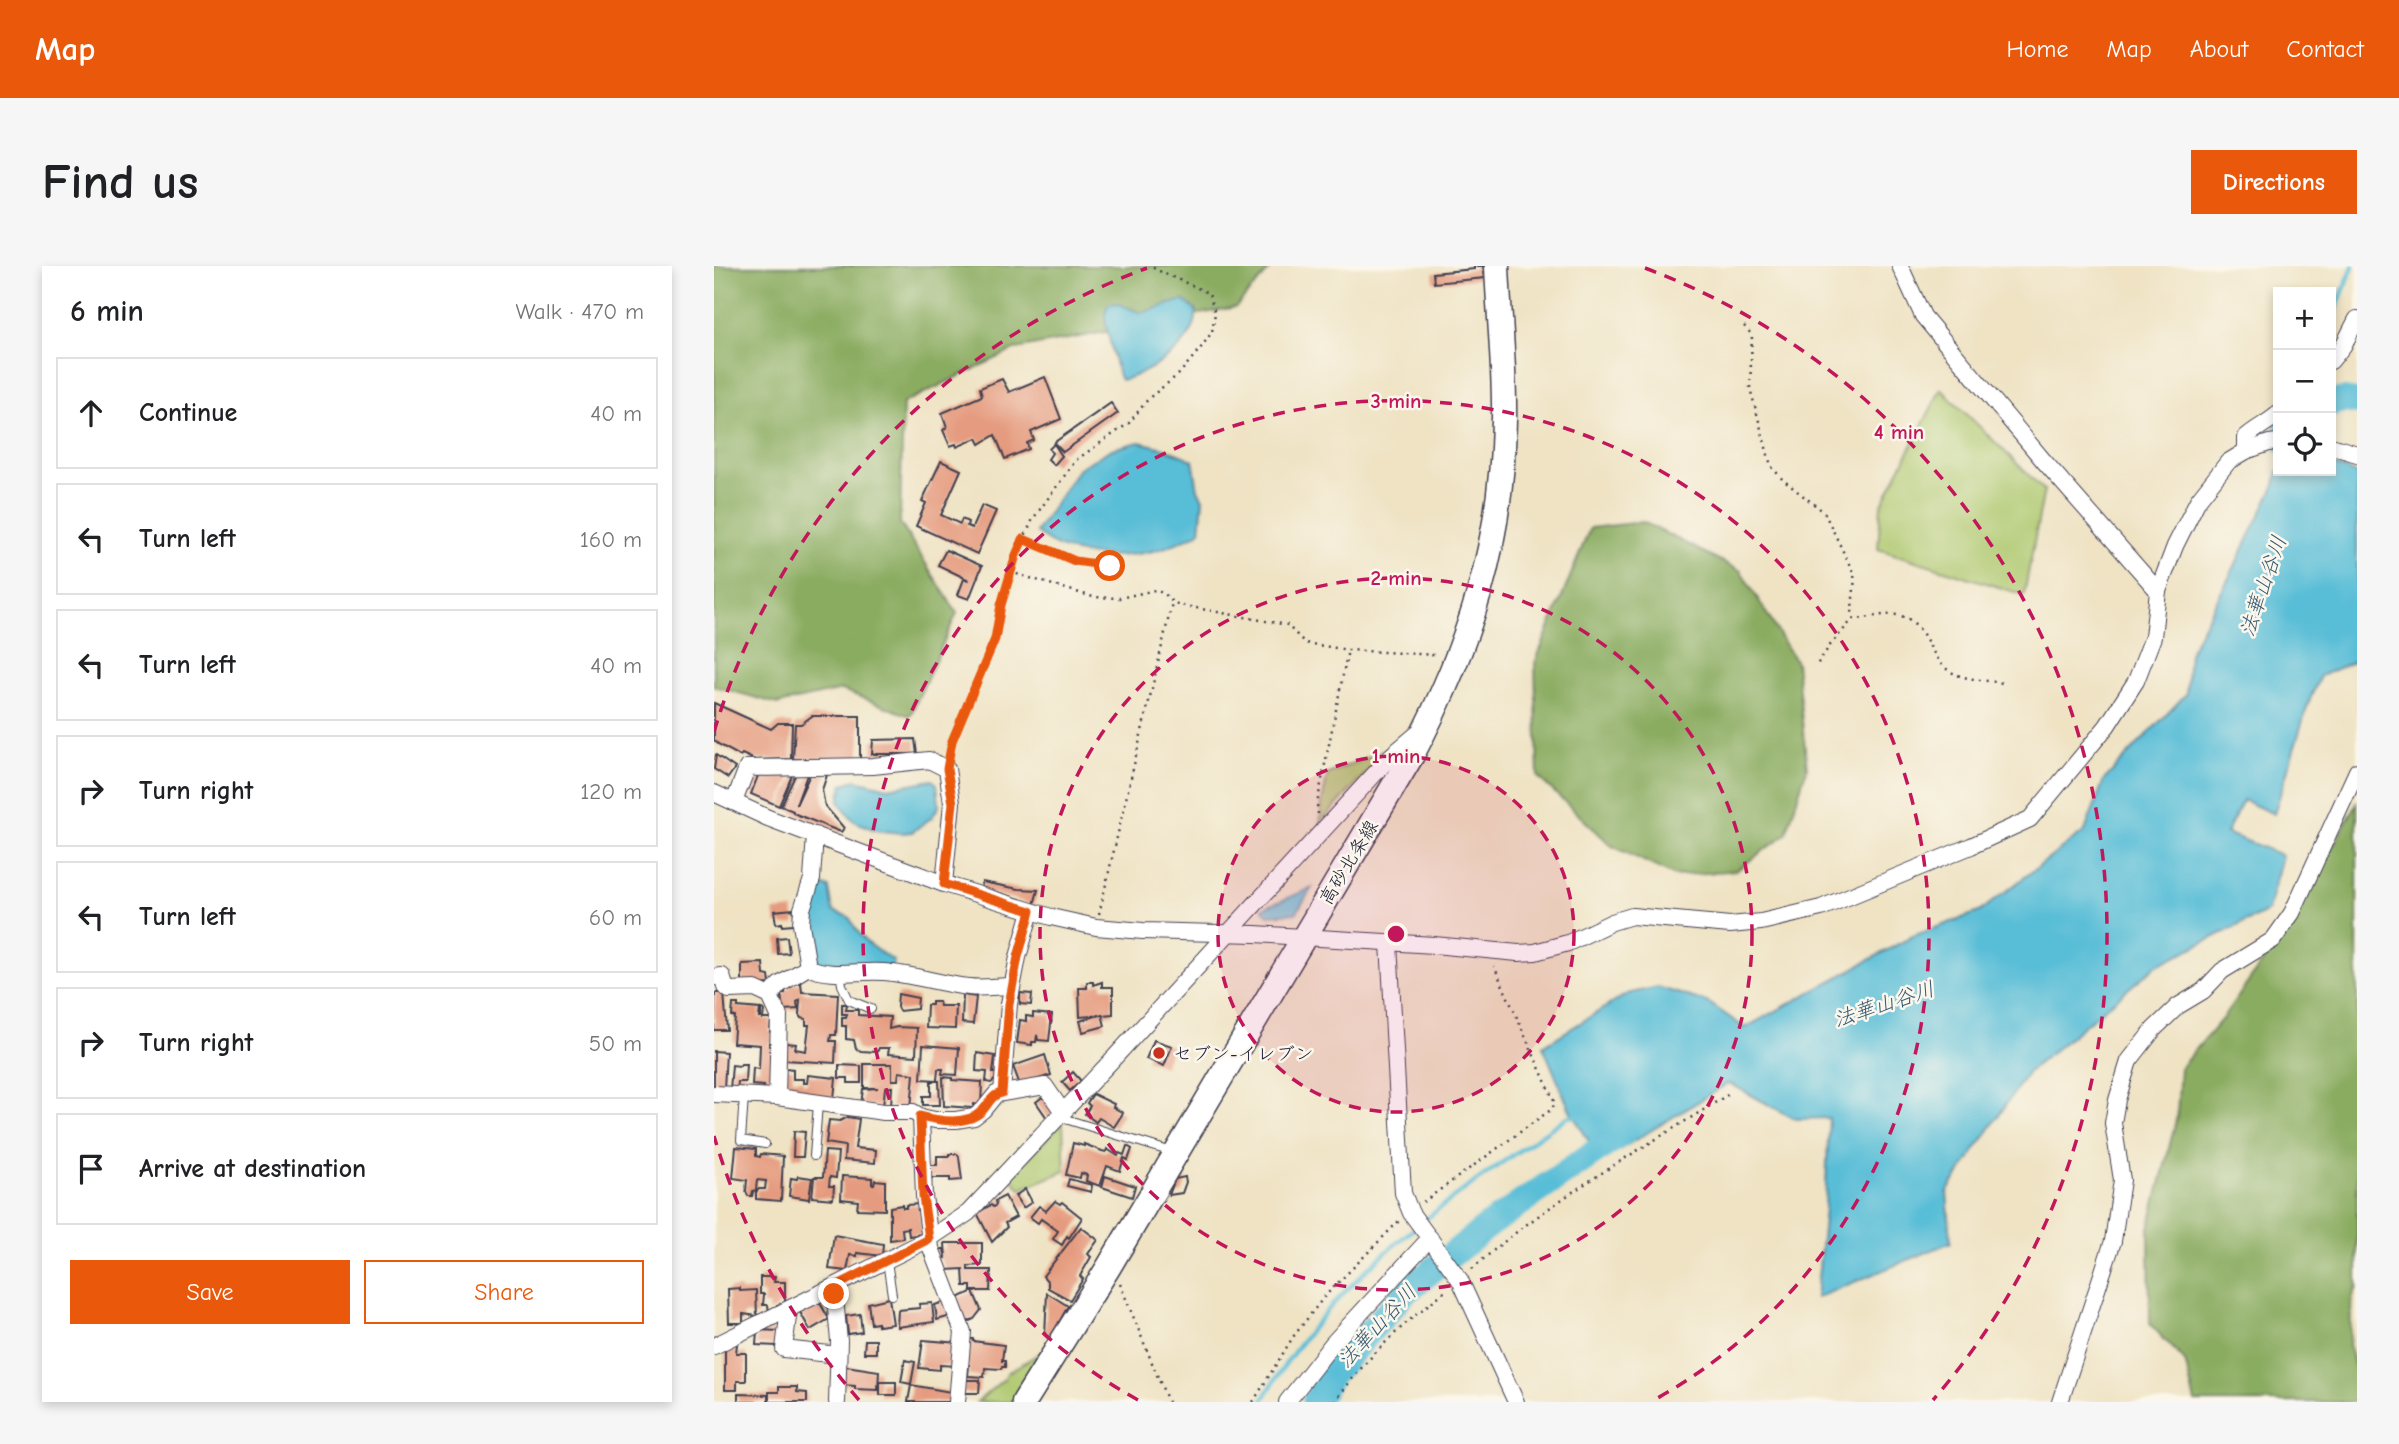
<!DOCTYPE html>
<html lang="en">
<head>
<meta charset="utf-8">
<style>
	body { margin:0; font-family:"Comic Neue","Klee One",sans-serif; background:#f6f6f6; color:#202124 }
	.controls { position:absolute; right:21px; top:21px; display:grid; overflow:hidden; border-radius:0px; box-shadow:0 4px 10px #0003 }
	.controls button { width:63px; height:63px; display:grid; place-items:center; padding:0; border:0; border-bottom:2px solid #e0e0e0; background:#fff; color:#202124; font:35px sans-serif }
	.stop { position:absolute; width:21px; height:21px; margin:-16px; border:5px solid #ea580c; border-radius:50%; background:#fff }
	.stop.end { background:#ea580c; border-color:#fff; box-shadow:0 2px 7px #0008 }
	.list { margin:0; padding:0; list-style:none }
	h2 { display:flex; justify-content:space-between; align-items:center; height:91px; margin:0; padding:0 28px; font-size:30px }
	h2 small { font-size:23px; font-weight:400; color:#757577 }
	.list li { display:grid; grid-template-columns:46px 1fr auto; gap:21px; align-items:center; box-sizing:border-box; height:112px; margin:0 14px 14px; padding:0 14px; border:2px solid #e0e0e0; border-radius:0px }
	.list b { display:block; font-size:26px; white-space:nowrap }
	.list em { font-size:23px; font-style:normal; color:#757577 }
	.actions { display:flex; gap:14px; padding:21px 28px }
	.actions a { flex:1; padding:16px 0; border:2px solid #ea580c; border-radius:0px; text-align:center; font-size:24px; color:#ea580c }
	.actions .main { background:#ea580c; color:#fff }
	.icon { flex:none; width:38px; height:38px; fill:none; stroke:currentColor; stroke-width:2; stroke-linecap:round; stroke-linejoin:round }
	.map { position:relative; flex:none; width:1643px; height:1136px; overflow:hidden; border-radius:0px }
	header { display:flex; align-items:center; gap:42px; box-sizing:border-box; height:98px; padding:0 35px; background:#ea580c; color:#fff }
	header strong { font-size:33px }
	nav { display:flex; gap:38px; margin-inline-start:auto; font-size:24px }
	.intro { display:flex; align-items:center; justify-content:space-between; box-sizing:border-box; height:168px; padding:0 42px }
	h1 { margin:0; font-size:49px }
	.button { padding:18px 32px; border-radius:0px; background:#ea580c; color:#fff; font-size:24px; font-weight:700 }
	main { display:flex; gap:42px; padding:0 42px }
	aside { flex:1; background:#fff; border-radius:0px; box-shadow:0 4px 10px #0003 }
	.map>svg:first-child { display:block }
	.green { fill:#adc76d; stroke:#687454; stroke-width:2 }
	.forest { fill:#8aac60; stroke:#56674e; stroke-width:2 }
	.water { fill:#59bdd7; stroke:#3e7089; stroke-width:2 }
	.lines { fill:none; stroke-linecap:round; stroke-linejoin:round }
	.stream { stroke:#59bdd7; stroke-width:4.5 }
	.river { stroke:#59bdd7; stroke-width:26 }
	.building { fill:#e59b7f }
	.lane-casing { stroke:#413f50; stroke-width:10 }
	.street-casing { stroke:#413f50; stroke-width:18 }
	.primary-casing { stroke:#413f50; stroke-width:27 }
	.path { stroke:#413f50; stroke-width:2.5; stroke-dasharray:2 5; stroke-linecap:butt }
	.lane { stroke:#fff; stroke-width:8 }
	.street { stroke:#fff; stroke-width:16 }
	.primary { stroke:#fff; stroke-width:24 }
	.route { stroke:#ea580c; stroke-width:9 }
	.ring { fill:none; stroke:#c2185b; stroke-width:3.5; stroke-dasharray:12 9 }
	.poi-dot { fill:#c8321e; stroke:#fbf7ec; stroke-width:2.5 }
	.labels { text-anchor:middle; stroke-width:5; stroke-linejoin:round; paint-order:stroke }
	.street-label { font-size:19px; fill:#22223b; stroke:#fbf7ec }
	.poi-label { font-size:19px; fill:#22223b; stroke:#fbf7ec; text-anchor:start }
	.water-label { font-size:21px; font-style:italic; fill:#355872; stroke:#fbf7ec }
	.centre { fill:#c2185b; stroke:#fbf7ec; stroke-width:3.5 }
	.ring-label { font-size:21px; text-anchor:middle; font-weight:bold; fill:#c2185b; stroke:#fbf7ec; stroke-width:5; stroke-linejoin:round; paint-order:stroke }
</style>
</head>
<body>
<header>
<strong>Map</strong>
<nav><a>Home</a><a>Map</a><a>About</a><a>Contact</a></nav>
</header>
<div class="intro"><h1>Find us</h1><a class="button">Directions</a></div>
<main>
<aside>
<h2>6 min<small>Walk · 470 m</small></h2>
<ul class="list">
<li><svg class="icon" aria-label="ahead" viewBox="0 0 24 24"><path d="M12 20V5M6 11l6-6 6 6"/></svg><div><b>Continue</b></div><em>40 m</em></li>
<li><svg class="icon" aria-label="left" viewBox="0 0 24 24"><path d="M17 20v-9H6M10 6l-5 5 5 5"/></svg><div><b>Turn left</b></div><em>160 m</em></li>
<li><svg class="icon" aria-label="left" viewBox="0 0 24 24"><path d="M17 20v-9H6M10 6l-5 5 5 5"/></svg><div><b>Turn left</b></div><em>40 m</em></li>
<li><svg class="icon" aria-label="right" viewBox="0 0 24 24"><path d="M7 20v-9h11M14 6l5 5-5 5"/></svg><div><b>Turn right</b></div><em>120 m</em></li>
<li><svg class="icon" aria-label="left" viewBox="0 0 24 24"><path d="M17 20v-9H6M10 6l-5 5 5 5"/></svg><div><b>Turn left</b></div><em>60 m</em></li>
<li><svg class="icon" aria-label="right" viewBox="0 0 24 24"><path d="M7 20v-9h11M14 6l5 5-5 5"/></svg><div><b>Turn right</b></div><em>50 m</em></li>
<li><svg class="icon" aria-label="arrive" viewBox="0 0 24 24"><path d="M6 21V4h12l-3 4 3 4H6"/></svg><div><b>Arrive at destination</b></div></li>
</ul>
<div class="actions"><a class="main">Save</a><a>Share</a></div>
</aside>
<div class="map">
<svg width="1643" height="1136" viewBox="0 0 1643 1136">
	<rect width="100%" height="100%" fill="#fbf7ec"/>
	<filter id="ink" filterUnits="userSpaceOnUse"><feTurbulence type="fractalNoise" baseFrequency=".0143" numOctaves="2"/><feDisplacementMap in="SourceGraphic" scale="14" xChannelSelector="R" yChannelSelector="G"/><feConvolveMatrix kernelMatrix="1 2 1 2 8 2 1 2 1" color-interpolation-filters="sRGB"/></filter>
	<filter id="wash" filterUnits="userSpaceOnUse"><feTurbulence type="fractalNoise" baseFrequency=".00686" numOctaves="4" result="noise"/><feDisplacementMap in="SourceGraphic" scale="28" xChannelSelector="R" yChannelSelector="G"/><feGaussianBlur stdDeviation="1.57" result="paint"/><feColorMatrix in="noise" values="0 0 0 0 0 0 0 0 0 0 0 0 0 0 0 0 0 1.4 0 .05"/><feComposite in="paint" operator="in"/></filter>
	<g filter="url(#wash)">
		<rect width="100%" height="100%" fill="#efe3c4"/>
		<g class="green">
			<path d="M1227 123 1330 224 1310 329 1164 283 1167 240Z"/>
			<path d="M676 482 606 557 608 536 614 508Z"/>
			<path d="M347 858 349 859 351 905 307 923 296 911Z"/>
			<path d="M328 1086 298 1136H263L291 1112 293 1107Z"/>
		</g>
		<g class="forest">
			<path d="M0 0H559L522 41 302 83 189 137 186 257 243 347 196 450 128 424 64 438 0 420Z"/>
			<path d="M929 256 1027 305 1082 396 1093 502 1072 568 1023 604 961 610 898 580 824 511 821 397 876 262Z"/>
			<path d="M1643 537V1021L1638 1033 1635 1081 1643 1108V1136H1481L1471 1095 1436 1058 1435 962 1463 850 1466 802 1509 752 1575 658Z"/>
		</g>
		<g class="water">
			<path d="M469 34 482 44C485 77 436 108 407 114 403 108 391 57 391 49 391 45 393 42 394 38L403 37 427 47Z"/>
			<path d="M425 176 450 182 479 194 484 224 489 233 486 265 481 269C467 275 453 282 439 285 403 293 351 293 322 266L365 202 398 183Z"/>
			<path d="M1617 198 1643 208V394L1606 410 1594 438 1560 548 1529 534 1512 567 1568 589 1554 645 1443 699 1314 806 1233 926 1237 976 1102 1032 1111 942 1115 852 1081 853 1015 817 887 895 856 844 829 780 913 728 944 721 995 737 1031 762 1199 670 1265 646 1371 565 1390 514 1472 428 1475 387 1516 310 1561 219 1564 205H1617Z"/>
			<path d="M142 514 174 522 218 514 223 518 225 540 218 551 198 566 187 567 161 564 140 555 125 536 129 518Z"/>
			<path d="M105 618 115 622 119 645 135 651C147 674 158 682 180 695L178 702 100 697C95 666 88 647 105 618Z"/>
			<path d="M598 622 582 647 554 649 550 645 549 642Z"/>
		</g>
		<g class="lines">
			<g class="stream">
				<path d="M1617 56 1639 0"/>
				<path d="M1563 155 1564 185"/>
				<path d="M548 1136C618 1009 738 932 853 851L865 849"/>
			</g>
			<g class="river">
				<path d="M1617 137 1630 134 1643 136"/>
				<path d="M601 1136 618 1108 691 1026 775 959 910 866"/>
			</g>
		</g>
		<g id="blocks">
			<g class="building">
				<path d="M760 0H769L771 12 720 17 719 7 760 3Z"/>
				<path d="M331 111 347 153 317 166 320 174 313 177 315 183 291 193 281 169 266 178 263 172 243 181 242 178 236 180 229 164 233 161 228 147 268 130 266 122 288 113 295 126Z"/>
				<path d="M397 137 404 147 349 186 342 179 341 176Z"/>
				<path d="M340 178 348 190 340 199 334 193 338 187 335 183Z"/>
				<path d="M227 195 247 204 227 249 246 258 248 253 254 256 253 260 258 262 268 239 282 245 263 288 202 260 212 237 208 235Z"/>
				<path d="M232 284 268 300 255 333 244 329 250 313 255 314 224 299Z"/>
				<path d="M0 437 57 463 64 457H78L77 493 41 494 28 488 26 490 4 478 0 474Z"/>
				<path d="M98 450H146V493H79L81 458H87Z"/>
				<path d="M201 473 203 488H158L159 474Z"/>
				<path d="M2 489 21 502 14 512 0 503Z"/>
				<path d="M47 502 79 507 65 540 37 528Z"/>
				<path d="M84 503 94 506 82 539 98 504 115 503 108 524 111 540 130 562 127 566 79 547V545L67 540Z"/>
				<path d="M268 616 305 623 324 624 320 639 267 624Z"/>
				<path d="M79 643 81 656 79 659 68 660V657L62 658 60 645Z"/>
				<path d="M73 671 75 687 64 688 63 672Z"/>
				<path d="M49 697 50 709 55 710 56 718 28 719V698Z"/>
				<path d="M373 716H379V719L388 716V721H399V748L366 751 365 722H373Z"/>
				<path d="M87 717 88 726 124 728 122 769H117L116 775H122L121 797 71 794 72 777 82 778 81 783 92 785 95 759H92V753L87 752 85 749 86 734 83 736 84 743 69 744 67 728 71 727V722H76V718Z"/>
				<path d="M1 727H10L13 764H0Z"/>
				<path d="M306 727 318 728 317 739 306 738Z"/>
				<path d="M184 728 204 732 203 743 185 745 183 741Z"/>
				<path d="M249 729 262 731 259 758 248 757Z"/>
				<path d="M218 736H225L226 740H242L241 763 212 762 213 739H218Z"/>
				<path d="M19 738H24V741L46 743 45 752H47V743L50 744 49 753H57L56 766H58L59 777H55V780L61 781 57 826 49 825 50 820 38 819 39 802 45 803 46 779 19 777 21 751 18 750Z"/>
				<path d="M128 738H133L132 744H144V749L176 751 175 763 183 761 203 762 202 790 174 788 175 782H165L163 786 147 785 142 783 140 774 132 773V760H128V751H132L133 748H128Z"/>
				<path d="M319 747 338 749 335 775 324 774 323 769 322 776H318V779L303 777 306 754 312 755V750L319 751Z"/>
				<path d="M388 748 391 760 369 766 366 755Z"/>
				<path d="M440 774 458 780 450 800 432 793Z"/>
				<path d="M209 779 245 782 243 809 228 808 229 803H224L223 814 207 813Z"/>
				<path d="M0 785 12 786 10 823H0Z"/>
				<path d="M263 787 281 790 279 807H282V813L277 817 272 816 273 806 262 805Z"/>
				<path d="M331 789 337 809 306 819 299 800Z"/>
				<path d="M27 798H32L31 816H24L23 824H16L18 799 26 800Z"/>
				<path d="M150 798H178V814H184L185 806 200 808 197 842 177 841 178 821 171 822 169 841 147 839 149 823 164 822H150Z"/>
				<path d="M125 799 147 800V817H134V812H125Z"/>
				<path d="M71 802 79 803V813H89V817H93L94 809 122 812 120 833 69 828Z"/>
				<path d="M359 806 367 815 356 825 348 816Z"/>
				<path d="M229 811 238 812V814L268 816 267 839 260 838 259 842 230 840Z"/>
				<path d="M217 815H225L226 839H209V830H217Z"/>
				<path d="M379 828 400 838 399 841 409 847 400 861 385 852 382 856 371 848 376 840 373 837Z"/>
				<path d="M331 829 342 846 333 852 322 836Z"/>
				<path d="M134 851 145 853 141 882 162 884 161 897 130 894 131 880 112 877 115 854 126 855Z"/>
				<path d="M80 865 91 866 89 891H79Z"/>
				<path d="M359 877 370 880V878L388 885 392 886 393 883 404 890 405 887 410 889 413 880 418 883 414 894 410 892 406 905 393 900 386 920 372 915 373 909 367 907 366 912 352 909Z"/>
				<path d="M22 881 42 883V890L46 891 47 888 69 890 67 935 42 933V926L45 923H51L52 915 43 914 42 924 39 925 38 930H34L32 925 33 914 19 912Z"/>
				<path d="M111 885 124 886 122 912 116 911 115 920H120L119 933 98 931 100 911H109Z"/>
				<path d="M235 888H243L245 891 248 914 236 915V912H213L212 899H223V890H235Z"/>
				<path d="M84 910 98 912 95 933 75 930 77 912 83 913Z"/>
				<path d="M128 910 158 912V918H160L161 914 171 915V944L143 943 144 935 127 933Z"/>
				<path d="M391 910 421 920 418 931 388 921Z"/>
				<path d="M471 911 472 916 468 927 455 929 461 913Z"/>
				<path d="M355 913 378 919 377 926 353 920Z"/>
				<path d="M311 923 318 936 309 942 301 930Z"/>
				<path d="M291 930 302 951 291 957 293 961 278 976 263 947 277 939 279 941 282 939 281 935Z"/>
				<path d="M341 935 346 938 348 936 368 952 355 972 353 970 348 979 339 973 344 965 327 953 324 957 316 951 325 940 332 945Z"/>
				<path d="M205 938 208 968 195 970 194 962 188 963 189 972 176 974V941L188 939 189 942H192V939Z"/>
				<path d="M367 961 384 974 374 988 377 991 366 1010 369 1013 356 1034 334 1022V1016L329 1010Z"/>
				<path d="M120 969 169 978 168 990 143 987V990L136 989 133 1005 115 1003Z"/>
				<path d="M231 977H268V999L254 1000V1004H277L276 1025H257V1020H250L249 1003 232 1004 220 983H230L232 993Z"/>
				<path d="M46 1011H61L60 1016H71V1039H63V1042L55 1046 54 1039H49L50 1028H46Z"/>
				<path d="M26 1022V1025L42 1024 43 1050 29 1048V1057H15L14 1023Z"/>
				<path d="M259 1025 267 1044 260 1053 249 1058 244 1032Z"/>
				<path d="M333 1027 354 1040 336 1073 331 1069Z"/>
				<path d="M175 1032 179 1058 164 1060V1057L157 1058 154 1037Z"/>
				<path d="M105 1035 115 1053 96 1064 86 1046Z"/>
				<path d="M233 1035 237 1050 223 1054 221 1039Z"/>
				<path d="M218 1037 220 1056 183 1061 184 1044 206 1042 205 1038Z"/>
				<path d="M146 1048 148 1066 134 1068 132 1050Z"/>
				<path d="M43 1064 66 1065 64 1080 42 1079Z"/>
				<path d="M252 1072 259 1073V1075L290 1079 288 1095H291V1101H288L287 1103 271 1102 270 1111 254 1110 255 1099H249Z"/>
				<path d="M151 1074H162V1087H150Z"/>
				<path d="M209 1074 245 1077 243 1100 226 1099V1104L205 1102Z"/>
				<path d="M11 1078H23L22 1087H32V1115H23V1124H11Z"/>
				<path d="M191 1094 201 1096 197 1118 187 1116Z"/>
				<path d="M132 1100 165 1105 164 1124 141 1123V1120L128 1119Z"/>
				<path d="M250 1114H266L265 1127H249Z"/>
				<rect x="166" y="1116" width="16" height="13"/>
				<path d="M197 1119 237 1126 236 1136H194Z"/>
				<path d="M65 1121H83V1126L93 1127V1136H55V1126H65Z"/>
				<path d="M24 1128 54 1129V1136H24Z"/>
			</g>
		</g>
	</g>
	<g filter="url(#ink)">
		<use href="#blocks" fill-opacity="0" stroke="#413f50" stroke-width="2"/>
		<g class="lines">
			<defs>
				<g id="lane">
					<path d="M126 706 128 719 135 734 157 743"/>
					<path d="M30 830 27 874 51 878"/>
					<path d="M345 851 458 886"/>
					<path d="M100 890 104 838"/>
					<path d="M173 995 178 1029"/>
				</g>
				<g id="street">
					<path d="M1186 0 1209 50 1329 194 1444 325"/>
					<path d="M1617 95 1629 80 1643 53"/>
					<path d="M1617 180 1643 188"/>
					<path d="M1532 185V171C1542 162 1554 157 1564 148"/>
					<path d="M0 527 54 552 230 618 337 651 382 661 429 665 541 668 720 679 804 687 821 686 854 677 898 656 918 650 1016 659 1047 656 1107 642 1257 580 1316 553 1393 460 1422 415 1439 371 1444 325 1461 280 1484 234 1514 196 1532 185 1555 177 1564 176"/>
					<path d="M20 536 33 502 159 500 215 494 233 503 238 537 230 618"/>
					<path d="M101 569 98 613 88 643 87 658 94 701C116 712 145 704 169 706 198 708 226 718 255 721 268 723 284 720 298 720"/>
					<path d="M675 677 689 927 697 947 746 1014 802 1136"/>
					<path d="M0 711 8 710 11 720 15 724 41 723 56 730 65 750 63 831"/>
					<path d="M56 730 65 719 94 701"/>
					<path d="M288 827 295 738 304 691 317 645"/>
					<path d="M0 828 63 831 170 846H199L207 851 221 854H242L260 851 269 844 282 828 331 820 349 846"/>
					<path d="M207 851 210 930 217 982 249 1066 243 1136"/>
					<path d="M120 1021 125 1075 123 1136"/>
					<path d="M75 1043 70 1083 124 1089"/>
					<path d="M0 1080 215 973 254 947 399 793 678 489 704 467"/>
					<path d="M573 1136 619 1077 716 972"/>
					<path d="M1346 1136 1399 975 1408 914 1399 857 1403 834 1415 795 1440 763 1464 740 1489 725 1508 705 1559 674 1578 647 1643 505"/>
				</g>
				<path id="primary" d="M310 1136 394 1002 698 489C756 379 788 279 790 154 791 103 785 51 783 0"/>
			</defs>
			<use href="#lane" class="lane-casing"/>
			<use href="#street" class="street-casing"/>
			<use href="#primary" class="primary-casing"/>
			<g class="path">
				<path d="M1030 60 1038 69 1036 122 1057 200 1069 214 1110 246 1140 308C1142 324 1136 338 1139 353L1117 378 1102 400"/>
				<path d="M309 273 361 295 396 300"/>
				<path d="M296 306 379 331 406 332 441 324 451 328 458 336 466 339 573 359 591 377 634 384 723 389"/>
				<path d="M1139 353C1153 353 1168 347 1183 349 1215 355 1213 394 1239 407 1252 414 1273 414 1288 417"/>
				<path d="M236 486 238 475 281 373 287 339 302 289 319 253 362 194 415 157 435 132 465 108 486 83 498 66 501 47 495 28C475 17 455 11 436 0"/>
				<path d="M604 548 603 538 634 384"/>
				<path d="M385 648 458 337"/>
				<path d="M709 936 838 843 841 837 780 700"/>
				<path d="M758 1003C836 933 930 882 1018 826"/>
				<path d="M406 1018 454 1136"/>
				<path d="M539 1136 579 1071 610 1031 685 955"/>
				<path d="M621 1136C652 1091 691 1056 734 1023"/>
			</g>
			<use href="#lane" class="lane"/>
			<use href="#street" class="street"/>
			<use href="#primary" class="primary"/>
		</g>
	</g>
	<g class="lines" filter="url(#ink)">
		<path class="route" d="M120 1028V1021L215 973 209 930 206 850C225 855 253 860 268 845 275 838 277 829 288 827L295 738 304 691 317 645 230 618 239 537 233 503 238 475 281 373 287 339 302 289 309 273 361 295 396 300"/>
	</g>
	<circle cx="682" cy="668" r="178" fill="#c2185b" fill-opacity=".12"/>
	<g class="ring">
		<circle cx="682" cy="668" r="178"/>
		<circle cx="682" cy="668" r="356"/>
		<path d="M424 1134A533 533 0 1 1 940 1134"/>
		<path d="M145 1134A711 711 0 0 1 0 870M0 466A711 711 0 0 1 433 2M931 2A711 711 0 0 1 1219 1134"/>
	</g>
	<circle class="poi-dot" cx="445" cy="787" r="7"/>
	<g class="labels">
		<g class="street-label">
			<text transform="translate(634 596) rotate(-59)" y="7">高砂北条線</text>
		</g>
		<g class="poi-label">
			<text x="459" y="794">セブン-イレブン</text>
		</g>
		<g class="water-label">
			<text transform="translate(1549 320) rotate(-71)" y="7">法華山谷川</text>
			<text transform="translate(1170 738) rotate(-18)" y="7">法華山谷川</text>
			<text transform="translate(663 1060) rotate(-47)" y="7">法華山谷川</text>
		</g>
	</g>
	<circle cx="682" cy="668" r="10" class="centre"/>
	<g class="ring-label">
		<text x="682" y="142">3 min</text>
		<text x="1185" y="173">4 min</text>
		<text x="682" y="319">2 min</text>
		<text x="682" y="497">1 min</text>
	</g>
</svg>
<div class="controls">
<button>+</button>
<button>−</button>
<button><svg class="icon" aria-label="locate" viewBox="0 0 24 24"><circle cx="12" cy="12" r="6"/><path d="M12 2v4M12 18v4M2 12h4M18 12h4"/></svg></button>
</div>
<div class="stop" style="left:396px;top:300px"></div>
<div class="stop end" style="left:120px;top:1028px"></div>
</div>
</main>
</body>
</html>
